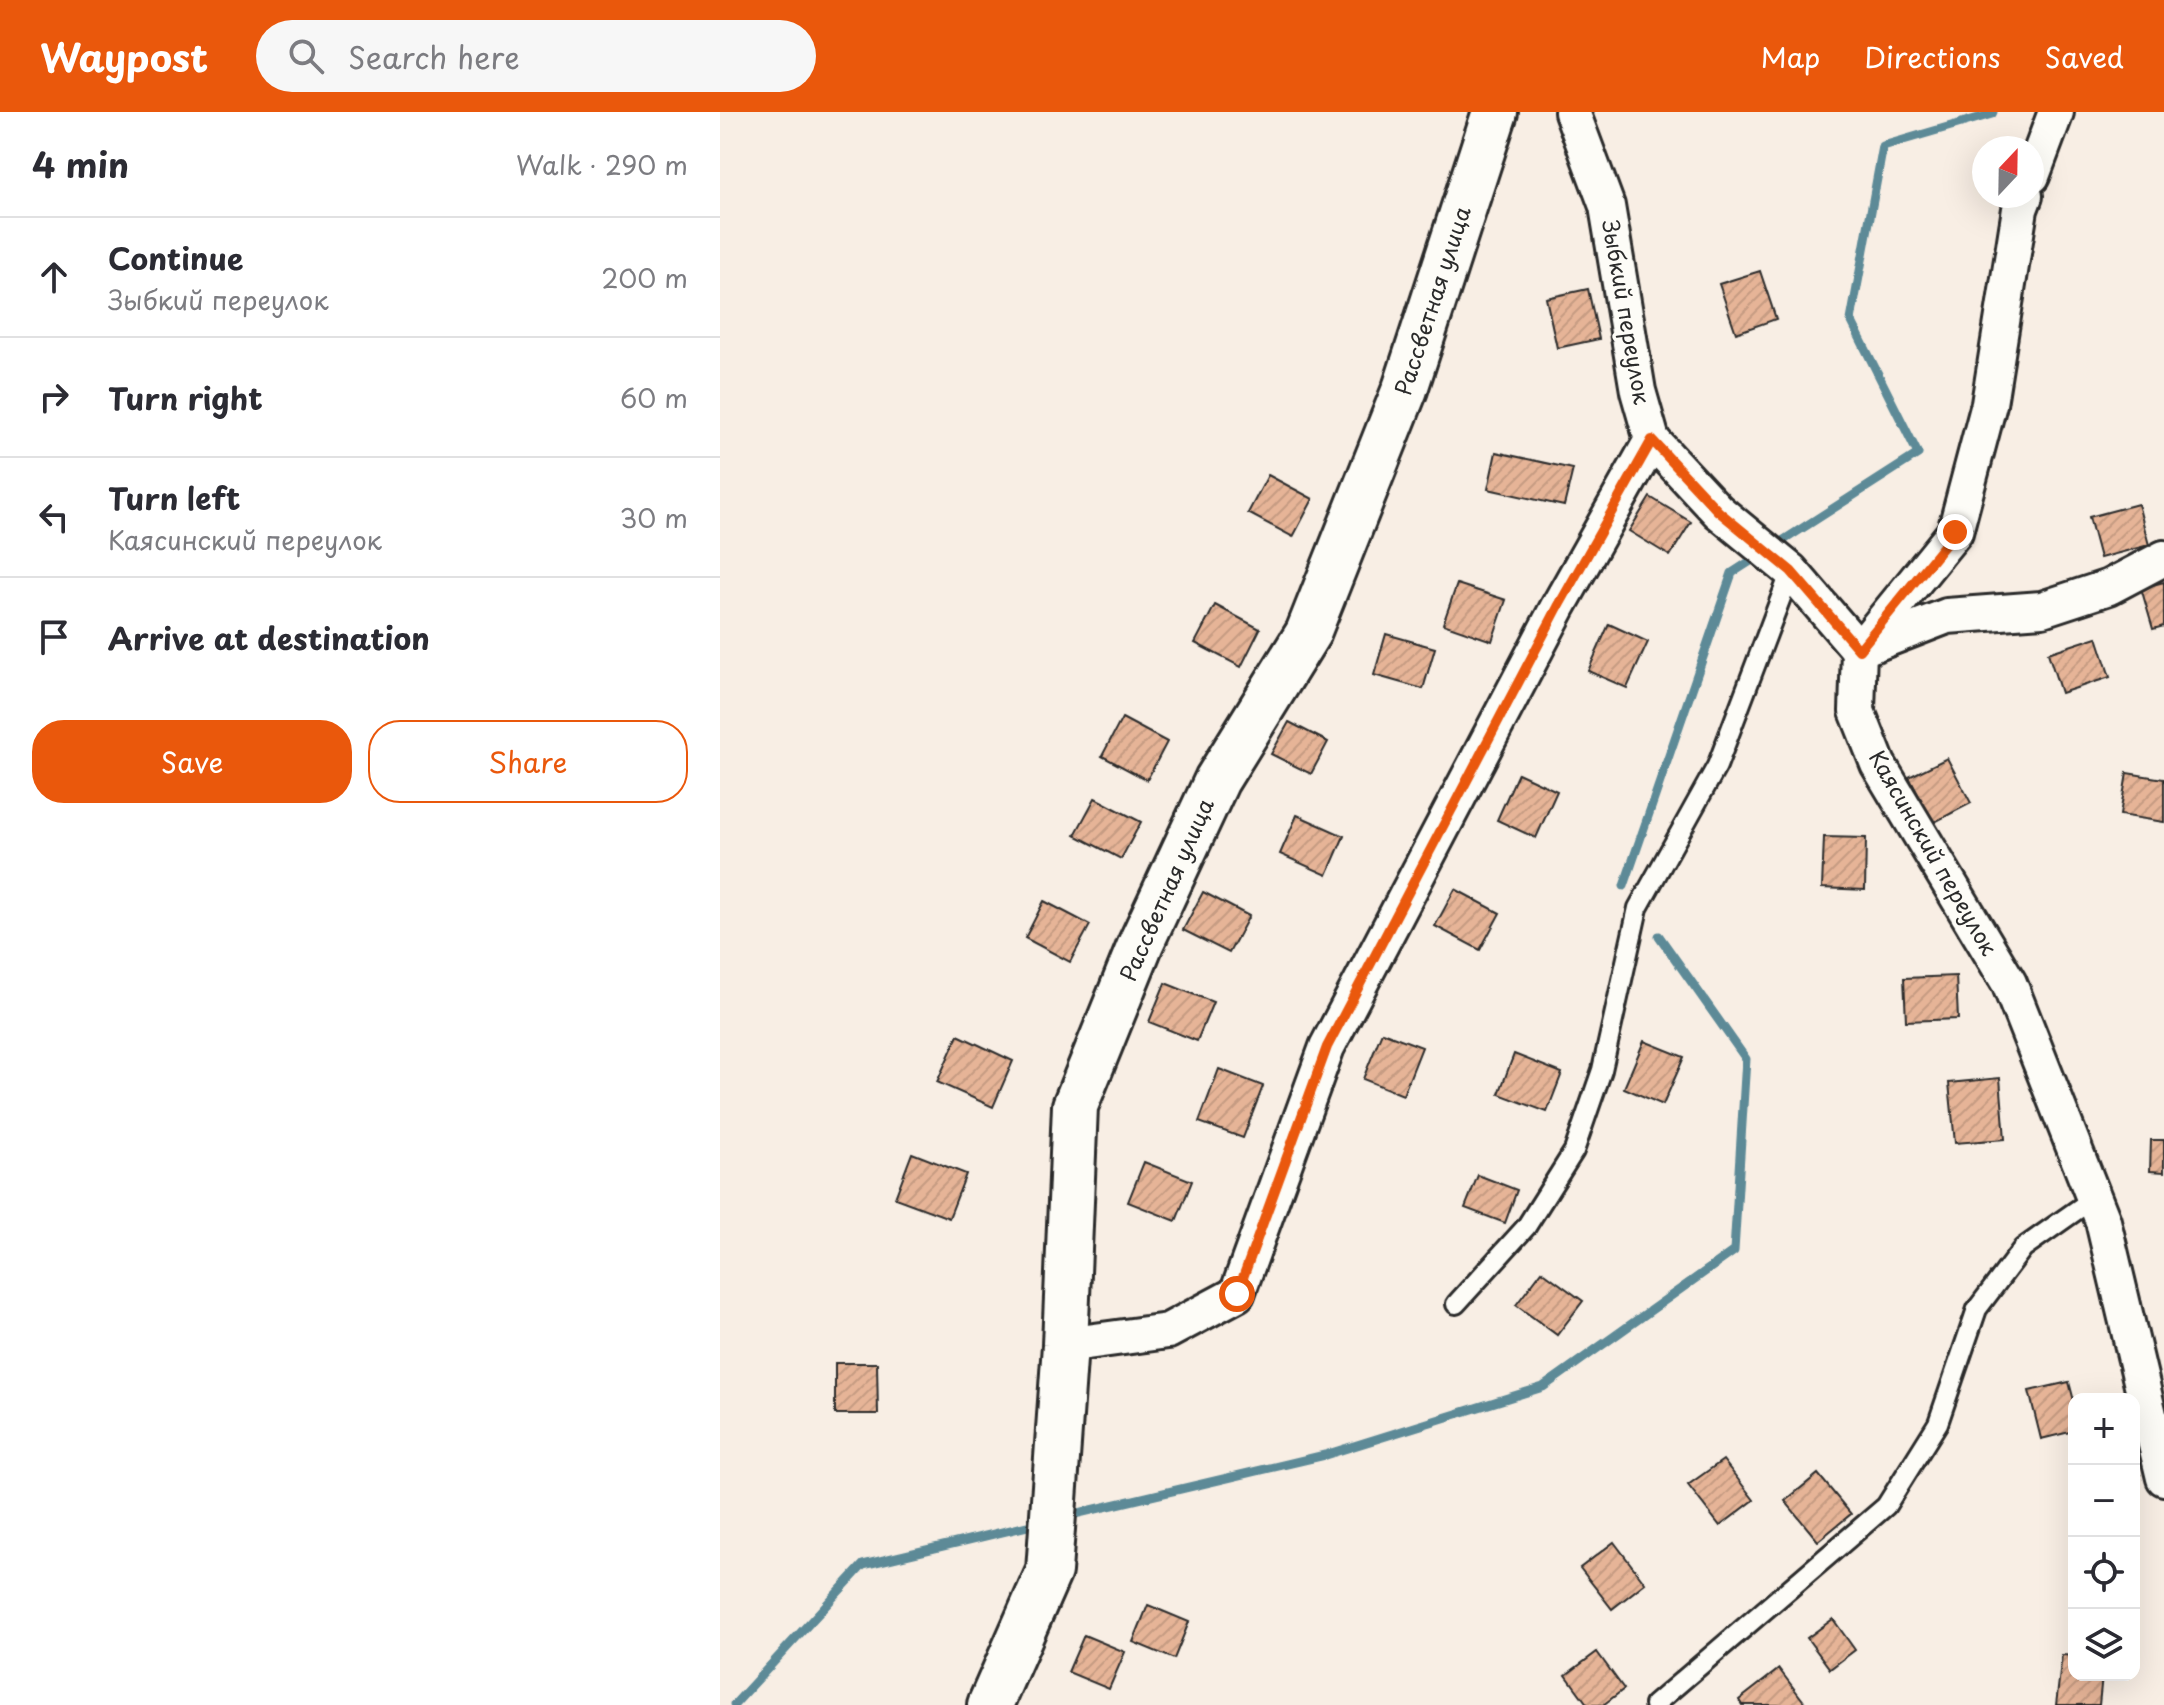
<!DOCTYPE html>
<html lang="en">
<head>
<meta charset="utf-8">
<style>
	body { margin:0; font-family:"Playpen Sans",sans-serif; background:#f7f7f7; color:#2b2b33 }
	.controls { position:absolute; right:24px; bottom:24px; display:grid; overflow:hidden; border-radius:16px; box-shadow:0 8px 32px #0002 }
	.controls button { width:72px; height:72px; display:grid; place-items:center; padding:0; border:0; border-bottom:2px solid #e1e1e2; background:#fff; color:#2b2b33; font:40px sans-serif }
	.compass { position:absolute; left:1252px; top:24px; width:72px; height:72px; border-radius:50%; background:#fff; box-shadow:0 8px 32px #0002; rotate:22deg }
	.stop { position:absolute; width:24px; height:24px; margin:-18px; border:6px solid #ea580c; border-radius:50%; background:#fff }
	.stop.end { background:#ea580c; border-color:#fff; box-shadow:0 2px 8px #0008 }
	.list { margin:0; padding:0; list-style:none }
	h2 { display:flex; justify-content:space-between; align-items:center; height:104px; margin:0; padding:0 32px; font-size:34px }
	h2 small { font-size:26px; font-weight:400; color:#7c7c81 }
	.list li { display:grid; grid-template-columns:52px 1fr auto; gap:24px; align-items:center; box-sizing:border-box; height:120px; padding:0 32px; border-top:2px solid #e1e1e2 }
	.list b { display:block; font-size:30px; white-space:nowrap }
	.list p { margin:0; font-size:26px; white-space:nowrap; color:#7c7c81 }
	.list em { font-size:26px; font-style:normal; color:#7c7c81 }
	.actions { display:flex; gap:16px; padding:24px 32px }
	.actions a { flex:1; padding:18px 0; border:2px solid #ea580c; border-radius:32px; text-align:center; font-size:28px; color:#ea580c }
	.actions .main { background:#ea580c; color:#fff }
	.icon { flex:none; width:44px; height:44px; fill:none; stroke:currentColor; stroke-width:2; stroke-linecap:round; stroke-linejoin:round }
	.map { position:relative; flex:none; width:1444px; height:1593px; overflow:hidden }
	header { display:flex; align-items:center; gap:48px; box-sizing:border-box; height:112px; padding:0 40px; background:#ea580c; color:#fff }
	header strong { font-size:38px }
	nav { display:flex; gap:44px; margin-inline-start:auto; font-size:28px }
	.search { width:560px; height:72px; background:#f7f7f7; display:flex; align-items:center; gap:20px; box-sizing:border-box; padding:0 28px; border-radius:44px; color:#7c7c81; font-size:30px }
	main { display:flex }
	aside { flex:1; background:#fff }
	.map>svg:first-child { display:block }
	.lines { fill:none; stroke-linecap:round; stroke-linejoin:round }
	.stream { stroke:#5d8a97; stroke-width:9 }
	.building { fill:url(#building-hatch); stroke:#2b2b2b; stroke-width:2 }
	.lane-casing { stroke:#2b2b2b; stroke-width:24 }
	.street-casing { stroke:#2b2b2b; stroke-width:40 }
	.secondary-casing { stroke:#2b2b2b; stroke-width:50 }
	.lane { stroke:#fdfcf7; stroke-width:18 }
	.street { stroke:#fdfcf7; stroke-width:34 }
	.secondary { stroke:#fdfcf7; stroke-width:44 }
	.route { stroke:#ea580c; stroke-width:10 }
	.labels { text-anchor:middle; stroke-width:7; stroke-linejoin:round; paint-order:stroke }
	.street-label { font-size:22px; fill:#2b2b2b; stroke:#fdfcf7 }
</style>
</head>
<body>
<header>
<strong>Waypost</strong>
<div class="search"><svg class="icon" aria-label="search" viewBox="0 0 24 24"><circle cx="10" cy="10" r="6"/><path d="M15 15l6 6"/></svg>Search here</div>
<nav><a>Map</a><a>Directions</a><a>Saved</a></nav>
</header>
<main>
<aside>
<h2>4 min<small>Walk · 290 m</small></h2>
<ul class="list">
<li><svg class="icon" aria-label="ahead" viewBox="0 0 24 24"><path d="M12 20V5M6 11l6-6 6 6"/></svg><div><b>Continue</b><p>Зыбкий переулок</p></div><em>200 m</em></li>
<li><svg class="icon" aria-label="right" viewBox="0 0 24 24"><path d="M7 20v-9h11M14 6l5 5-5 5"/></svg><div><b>Turn right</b></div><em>60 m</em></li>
<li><svg class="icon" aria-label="left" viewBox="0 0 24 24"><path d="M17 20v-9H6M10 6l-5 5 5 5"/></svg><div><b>Turn left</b><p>Каясинский переулок</p></div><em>30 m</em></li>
<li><svg class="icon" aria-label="arrive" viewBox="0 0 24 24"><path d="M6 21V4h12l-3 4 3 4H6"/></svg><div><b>Arrive at destination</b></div></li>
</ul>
<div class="actions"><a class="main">Save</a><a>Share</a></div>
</aside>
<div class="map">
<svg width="1444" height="1593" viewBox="0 0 1444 1593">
	<defs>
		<pattern id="building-hatch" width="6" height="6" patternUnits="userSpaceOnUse" patternTransform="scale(2)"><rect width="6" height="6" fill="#e6b497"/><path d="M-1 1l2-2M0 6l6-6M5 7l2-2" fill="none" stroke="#c59b82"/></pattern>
	</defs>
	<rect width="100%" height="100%" fill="#f8eee4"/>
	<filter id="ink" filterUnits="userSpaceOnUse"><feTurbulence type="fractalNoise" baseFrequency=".0125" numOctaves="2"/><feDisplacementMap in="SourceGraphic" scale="16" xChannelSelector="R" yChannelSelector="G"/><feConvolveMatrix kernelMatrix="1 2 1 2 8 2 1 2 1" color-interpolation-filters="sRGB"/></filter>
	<g filter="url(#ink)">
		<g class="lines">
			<g class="stream">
				<path d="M1053 435 1198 342 1131 208 1163 34 1272 2 1273 0"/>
				<path d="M904 774 1012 461 1040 443"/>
				<path d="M346 1404 605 1343 823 1275 1014 1139 1026 947 939 824"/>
				<path d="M14 1593 143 1453 320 1411"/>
			</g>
		</g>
		<g class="building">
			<path d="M1040 159 1056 207 1016 221 999 172Z"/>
			<path d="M868 177 879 227 837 236 826 186Z"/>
			<path d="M776 340 853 357 844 394 768 377Z"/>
			<path d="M548 363 593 387 573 425 528 401Z"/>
			<path d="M930 385 971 410 950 444 909 419Z"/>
			<path d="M1418 392 1429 433 1380 446 1369 405Z"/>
			<path d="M1444 470V514L1433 517 1421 476Z"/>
			<path d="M737 472 786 488 772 529 723 512Z"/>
			<path d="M495 493 540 517 521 555 475 531Z"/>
			<path d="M889 512 928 530 907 576 868 559Z"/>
			<path d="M666 522 715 536 703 577 654 563Z"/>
			<path d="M1377 525 1390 565 1341 581 1328 541Z"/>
			<path d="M402 606 447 630 427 668 382 644Z"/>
			<path d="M569 610 608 630 591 662 551 642Z"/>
			<path d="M1227 646 1251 691 1213 711 1189 665Z"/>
			<path d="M798 661 837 679 816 726 777 708Z"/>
			<path d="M1407 661 1444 667V710L1400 703Z"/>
			<path d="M375 686 421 710 401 747 355 723Z"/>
			<path d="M577 703 624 724 607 763 560 742Z"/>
			<path d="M1104 725 1146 726 1145 778 1102 776Z"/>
			<path d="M735 777 780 801 760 838 715 814Z"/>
			<path d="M483 780 529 804 509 841 463 818Z"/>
			<path d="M324 789 370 813 350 850 305 826Z"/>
			<path d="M1236 864 1238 907 1186 909 1184 866Z"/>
			<path d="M445 871 493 890 477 929 429 910Z"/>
			<path d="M662 920 702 935 683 983 643 967Z"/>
			<path d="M238 923 293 949 273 995 217 970Z"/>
			<path d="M924 929 964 945 943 993 904 976Z"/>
			<path d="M794 942 842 961 827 1000 779 982Z"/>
			<path d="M499 957 543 974 523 1026 479 1010Z"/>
			<path d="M1280 966 1285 1027 1235 1031 1229 971Z"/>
			<path d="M1431 1028H1444V1060L1430 1059Z"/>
			<path d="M192 1041 246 1062 229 1106 175 1086Z"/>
			<path d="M424 1050 472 1069 456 1109 408 1090Z"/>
			<path d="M758 1063 797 1078 785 1111 745 1096Z"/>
			<path d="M822 1159 863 1189 837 1223 796 1193Z"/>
			<path d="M115 1251H157L158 1302H115Z"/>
			<path d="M1349 1270 1354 1289V1319L1321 1327 1309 1279Z"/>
			<path d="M1003 1348 1034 1388 1000 1414 968 1373Z"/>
			<path d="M1098 1362 1131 1402 1098 1429 1065 1389Z"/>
			<path d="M894 1430 925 1471 892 1497 860 1456Z"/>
			<path d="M428 1493 469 1510 454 1547 413 1530Z"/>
			<path d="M1113 1507 1135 1538 1110 1557 1087 1526Z"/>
			<path d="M364 1523 405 1540 389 1577 348 1560Z"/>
			<path d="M877 1540 904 1577 883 1593H868L846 1563Z"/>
			<path d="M1342 1543 1354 1544V1563H1382L1379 1593H1336Z"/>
			<path d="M1059 1557 1085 1591 1082 1593H1022L1019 1588Z"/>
		</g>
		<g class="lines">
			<defs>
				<g id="lane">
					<path d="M736 1192 806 1115 854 1039 882 958 918 796 997 654 1071 459"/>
					<path d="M934 1593 1166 1394 1218 1311 1257 1197 1303 1136 1374 1086"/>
				</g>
				<g id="street">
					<path d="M1312 64 1336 0"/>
					<path d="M1305 84 1300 97 1269 292 1235 420 1139 538 1137 599 1158 652 1289 871 1383 1109 1444 1366"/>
					<path d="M932 328 998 399 1071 459 1139 538 1227 504 1322 497 1389 475 1444 446"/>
					<path d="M345 1233 448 1219 517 1182 607 935 838 495 932 328 918 279 887 94 852 0"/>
				</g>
				<path id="secondary" d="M270 1593 329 1459 345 1233 355 994 421 831 497 668 588 521 685 277 775 0"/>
			</defs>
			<use href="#lane" class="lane-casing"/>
			<use href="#street" class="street-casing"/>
			<use href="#secondary" class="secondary-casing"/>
			<use href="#lane" class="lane"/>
			<use href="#street" class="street"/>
			<use href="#secondary" class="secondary"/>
		</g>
	</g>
	<g class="lines" filter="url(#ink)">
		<path class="route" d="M517 1182 607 935 838 495 932 328 998 399 1071 459 1139 538 1235 420"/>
	</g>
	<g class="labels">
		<g class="street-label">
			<text transform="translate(713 189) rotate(-72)" y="8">Рассветная улица</text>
			<text transform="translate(906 200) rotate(80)" y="8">Зыбкий переулок</text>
			<text transform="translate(1213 741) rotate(60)" y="8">Каясинский переулок</text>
			<text transform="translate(447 778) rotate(-66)" y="8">Рассветная улица</text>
		</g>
	</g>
</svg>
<div class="controls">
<button>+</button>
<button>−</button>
<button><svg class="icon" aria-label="locate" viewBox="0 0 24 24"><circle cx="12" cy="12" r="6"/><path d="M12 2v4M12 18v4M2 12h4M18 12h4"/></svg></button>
<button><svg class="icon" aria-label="layers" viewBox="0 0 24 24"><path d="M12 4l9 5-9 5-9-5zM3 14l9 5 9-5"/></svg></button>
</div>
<svg class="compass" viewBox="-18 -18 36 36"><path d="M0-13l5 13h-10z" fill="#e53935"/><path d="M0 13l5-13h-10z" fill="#7c7c81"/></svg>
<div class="stop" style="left:517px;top:1182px"></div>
<div class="stop end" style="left:1235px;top:420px"></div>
</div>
</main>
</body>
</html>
